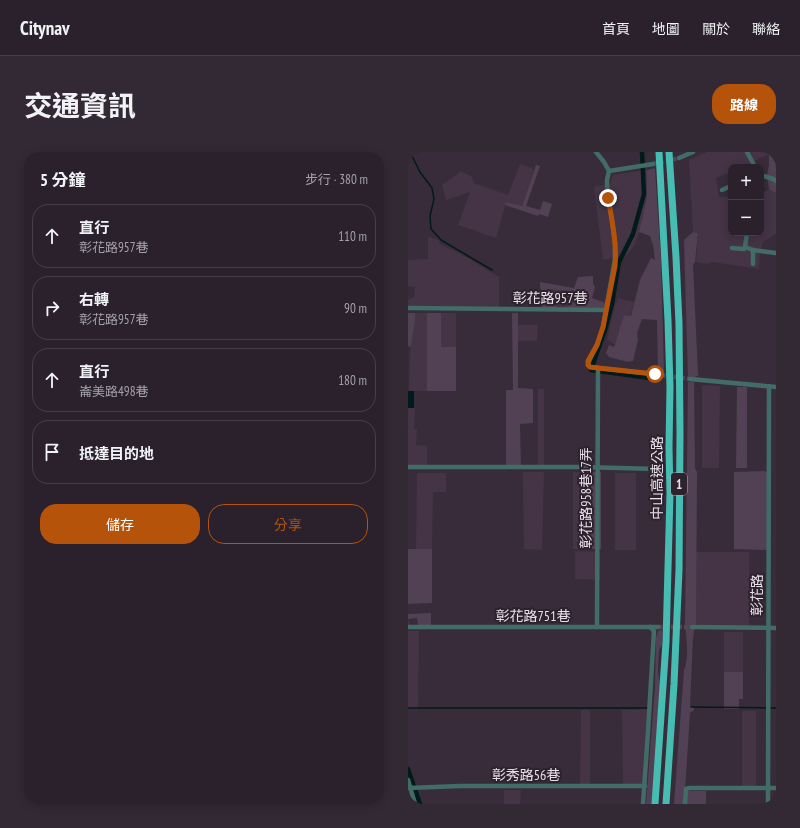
<!DOCTYPE html>
<html lang="zh-TW">
<head>
<meta charset="utf-8">
<style>
	body { margin:0; font-family:"PT Sans Narrow","Noto Sans TC",sans-serif; background:#322934; color:#f1f3f6 }
	.controls { position:absolute; right:12px; top:12px; display:grid; overflow:hidden; border-radius:8px; box-shadow:0 2px 10px #0003 }
	.controls button { width:36px; height:36px; display:grid; place-items:center; padding:0; border:0; border-bottom:1px solid #463e48; background:#2a212c; color:#f1f3f6; font:20px sans-serif }
	.stop { position:absolute; width:12px; height:12px; margin:-9px; border:3px solid #b45309; border-radius:50%; background:#fff }
	.stop.end { background:#b45309; border-color:#fff; box-shadow:0 1px 4px #0008 }
	.list { margin:0; padding:0; list-style:none }
	h2 { display:flex; justify-content:space-between; align-items:center; height:52px; margin:0; padding:0 16px; font-size:17px }
	h2 small { font-size:13px; font-weight:400; color:#a5a3a9 }
	.list li { display:grid; grid-template-columns:26px 1fr auto; gap:12px; align-items:center; box-sizing:border-box; height:64px; margin:0 8px 8px; padding:0 8px; border:1px solid #463e48; border-radius:16px }
	.list b { display:block; font-size:15px; white-space:nowrap }
	.list p { margin:0; font-size:13px; white-space:nowrap; color:#a5a3a9 }
	.list em { font-size:13px; font-style:normal; color:#a5a3a9 }
	.actions { display:flex; gap:8px; padding:12px 16px }
	.actions a { flex:1; padding:9px 0; border:1px solid #b45309; border-radius:16px; text-align:center; font-size:14px; color:#b45309 }
	.actions .main { background:#b45309; color:#fff }
	.icon { flex:none; width:22px; height:22px; fill:none; stroke:currentColor; stroke-width:2; stroke-linecap:round; stroke-linejoin:round }
	.map { position:relative; flex:none; width:368px; height:652px; overflow:hidden; border-radius:16px }
	header { display:flex; align-items:center; gap:24px; box-sizing:border-box; height:56px; padding:0 20px; background:#2a212c; border-bottom:1px solid #463e48 }
	header strong { font-size:19px }
	nav { display:flex; gap:22px; margin-inline-start:auto; font-size:14px }
	.intro { display:flex; align-items:center; justify-content:space-between; box-sizing:border-box; height:96px; padding:0 24px }
	h1 { margin:0; font-size:28px }
	.button { padding:10px 18px; border-radius:16px; background:#b45309; color:#fff; font-size:14px; font-weight:700 }
	main { display:flex; gap:24px; padding:0 24px }
	aside { flex:1; background:#2a212c; border-radius:16px; box-shadow:0 2px 10px #0003 }
	.map>svg:first-child { display:block }
	.built { fill:#443446 }
	.green { fill:#524054 }
	.water { fill:#001b19 }
	.lines { fill:none; stroke-linecap:round; stroke-linejoin:round }
	.stream { stroke:#001b19; stroke-width:1.5 }
	.canal { stroke:#001b19; stroke-width:4.5 }
	.minor-tunnel { stroke:#524754; stroke-width:4.5; stroke-dasharray:4.5 2; stroke-linecap:butt }
	.minor { stroke:#426c68; stroke-width:4.5 }
	.highway { stroke:#47bcb2; stroke-width:7 }
	.route { stroke:#b45309; stroke-width:5 }
	.labels { text-anchor:middle; stroke-width:4; stroke-linejoin:round; paint-order:stroke }
	.shield { fill:#2e222f; stroke:#b0a7b1; stroke-width:1 }
	.shield-label { font-size:13px; font-weight:bold; fill:#e8e0e9 }
	.street-label { font-size:14px; fill:#e8e0e9; stroke:#2e222f }
</style>
</head>
<body>
<header>
<strong>Citynav</strong>
<nav><a>首頁</a><a>地圖</a><a>關於</a><a>聯絡</a></nav>
</header>
<div class="intro"><h1>交通資訊</h1><a class="button">路線</a></div>
<main>
<aside>
<h2>5 分鐘<small>步行 · 380 m</small></h2>
<ul class="list">
<li><svg class="icon" aria-label="ahead" viewBox="0 0 24 24"><path d="M12 20V5M6 11l6-6 6 6"/></svg><div><b>直行</b><p>彰花路957巷</p></div><em>110 m</em></li>
<li><svg class="icon" aria-label="right" viewBox="0 0 24 24"><path d="M7 20v-9h11M14 6l5 5-5 5"/></svg><div><b>右轉</b><p>彰花路957巷</p></div><em>90 m</em></li>
<li><svg class="icon" aria-label="ahead" viewBox="0 0 24 24"><path d="M12 20V5M6 11l6-6 6 6"/></svg><div><b>直行</b><p>崙美路498巷</p></div><em>180 m</em></li>
<li><svg class="icon" aria-label="arrive" viewBox="0 0 24 24"><path d="M6 21V4h12l-3 4 3 4H6"/></svg><div><b>抵達目的地</b></div></li>
</ul>
<div class="actions"><a class="main">儲存</a><a>分享</a></div>
</aside>
<div class="map">
<svg width="368" height="652" viewBox="0 0 368 652">
	<rect width="100%" height="100%" fill="#382c3a"/>
	<g class="built">
		<path d="M299 0H366L333 15H323V20L308 26 311 45H323V81H353V42L361 37 368 41V82L355 90 352 100 351 117 304 110 299 112 288 110 290 81 285 80 281 8Z"/>
		<path d="M112 12 126 17 114 54 98 50 88 86 50 73 62 40 38 48 34 33 51 21 53 19 64 25 66 31 100 43Z"/>
		<path d="M239 18V43L236 59 231 80 227 92 219 103 195 108 186 35 202 32 205 23Z"/>
		<path d="M20 85 31 88 32 92 58 105 91 125V156H0V148L6 145 7 135 0 134V108L20 107Z"/>
		<path d="M137 137 166 139V143L164 153 154 156H148V152L138 150Z"/>
		<path d="M210 146 226 150 222 164 216 163 207 192 199 188 206 156Z"/>
		<path d="M7 161H19V239H1L2 202 7 169Z"/>
		<rect x="33" y="161" width="15" height="34"/>
		<path d="M109 173H130L129 189H109Z"/>
		<path d="M294 233 312 234 311 316H294Z"/>
		<path d="M130 237H136V316L130 315Z"/>
		<path d="M0 256H7L6 277H9L8 293 19 294V316H0Z"/>
		<path d="M115 320H136L134 398 116 397Z"/>
		<rect x="165" y="320" width="13" height="77"/>
		<path d="M9 321H38V340H25L24 397H8Z"/>
		<rect x="207" y="321" width="21" height="77"/>
		<path d="M167 399 192 400V428L167 427Z"/>
		<path d="M288 400H341V475H293L288 471Z"/>
		<path d="M0 479H11L10 557H0Z"/>
		<rect x="316" y="480" width="19" height="40"/>
		<path d="M242 557 236 633H215L214 558Z"/>
		<path d="M173 558H182V633H172Z"/>
		<rect x="334" y="559" width="14" height="75"/>
		<path d="M96 638H113L112 652H96Z"/>
	</g>
	<g class="green">
		<path d="M366 0H368V41L361 37 359 23 361 13V2Z"/>
		<path d="M128 13 132 14 118 54 132 58 135 49 144 52 140 65 131 62 130 64 97 53 98 50 114 54Z"/>
		<path d="M247 16 253 108 256 220 250 219 249 168 234 167 229 181 230 188 225 209 220 210 201 205 198 201 201 193 206 195 207 192 216 163 223 164 232 128 243 106 247 108 245 93 242 84 231 80 236 59 239 43V18Z"/>
		<path d="M285 80 290 81 287 110 285 113 290 222 291 223 287 225 280 226 276 88Z"/>
		<path d="M185 124V132L187 135 184 146 198 151V155L196 157 154 156 164 153 166 143V139L138 137V149L148 152V156H134L133 137 132 135V130L166 136 170 125Z"/>
		<path d="M0 161H7V169L3 195 0 194Z"/>
		<path d="M19 161H33V195H48V239H19Z"/>
		<path d="M104 161H110V236L125 237V271L112 272 113 315 98 316V238H105Z"/>
		<path d="M280 230H286L287 316 289 320 288 471 285 485 282 554 286 556V558L282 561 277 639H298V652H266L276 518C281 505 279 489 277 475Z"/>
		<path d="M329 235H339V316H328Z"/>
		<path d="M357 319 359 321V398L326 397V320Z"/>
		<rect x="178" y="320" width="15" height="77"/>
		<path d="M0 397H24V451L0 452Z"/>
		<path d="M23 461V475L10 474 9 466 0 467 1 474H0V462Z"/>
		<path d="M251 478H254V493L251 498 250 519 252 532 244 652H238L247 534 248 486 249 482Z"/>
		<path d="M316 520H335V547H331V557H316Z"/>
	</g>
	<rect class="water" x="0" y="239" width="6" height="17"/>
	<g class="lines">
		<g class="stream">
			<path d="M2 0 12 20 24 36 26 47 22 64 23 77 33 88 84 118"/>
			<path d="M283 555 368 556"/>
			<path d="M0 556H241"/>
		</g>
		<g class="canal">
			<path d="M234 0 236 42 225 82 211 110 204 152 197 178 183 218 249 227"/>
			<path d="M0 617 12 652"/>
		</g>
		<g class="minor-tunnel">
			<path d="M245 12 271 6"/>
			<path d="M253 223 282 227"/>
			<path d="M250 475H284"/>
		</g>
		<g class="minor">
			<path d="M188 0 196 10 201 19"/>
			<path d="M339 0 347 15"/>
			<path d="M271 6 285 0"/>
			<path d="M201 19 199 28V33L207 91V107L195 175 189 193 181 209 180 213 182 215 253 223"/>
			<path d="M201 19 245 12"/>
			<path d="M353 23 365 27 368 29"/>
			<path d="M314 38 323 34"/>
			<path d="M337 95 345 98 368 101"/>
			<path d="M324 96 336 97 337 95 339 81"/>
			<path d="M345 112V98"/>
			<path d="M0 156 198 158"/>
			<path d="M282 227 368 235"/>
			<path d="M0 315H175L248 317"/>
			<path d="M0 475H250"/>
			<path d="M189 475 190 216"/>
			<path d="M284 475 368 476"/>
			<path d="M0 628 7 652"/>
			<path d="M0 636 52 634H237"/>
			<path d="M235 652 240 580 246 479 242 475"/>
			<path d="M277 652 278 637 281 636H368"/>
			<path d="M360 652 361 234"/>
		</g>
		<g class="highway">
			<path d="M247 652 258 490 262 342 261 295 262 235 260 168 251 0"/>
			<path d="M258 652 266 532 271 418 272 281 271 172 268 105 261 0"/>
		</g>
	</g>
	<g class="lines">
		<path class="route" d="M200 46C204 68 209 92 207 114L195 175 189 193 180 209V213L182 215 190 216 247 222"/>
	</g>
	<g class="labels">
		<rect class="shield" x="263" y="321" width="16" height="22" rx="3"/>
		<g class="shield-label">
			<text x="271" y="337">1</text>
		</g>
		<g class="street-label">
			<text x="142" y="151">彰花路957巷</text>
			<text transform="translate(249 326) rotate(-90)" y="5">中山高速公路</text>
			<text transform="translate(178 346) rotate(-90)" y="5">彰花路958巷17弄</text>
			<text transform="translate(349 443) rotate(-90)" y="5">彰花路</text>
			<text x="125" y="469">彰花路751巷</text>
			<text x="118" y="628">彰秀路56巷</text>
		</g>
	</g>
</svg>
<div class="controls">
<button>+</button>
<button>−</button>
</div>
<div class="stop" style="left:247px;top:222px"></div>
<div class="stop end" style="left:200px;top:46px"></div>
</div>
</main>
</body>
</html>
